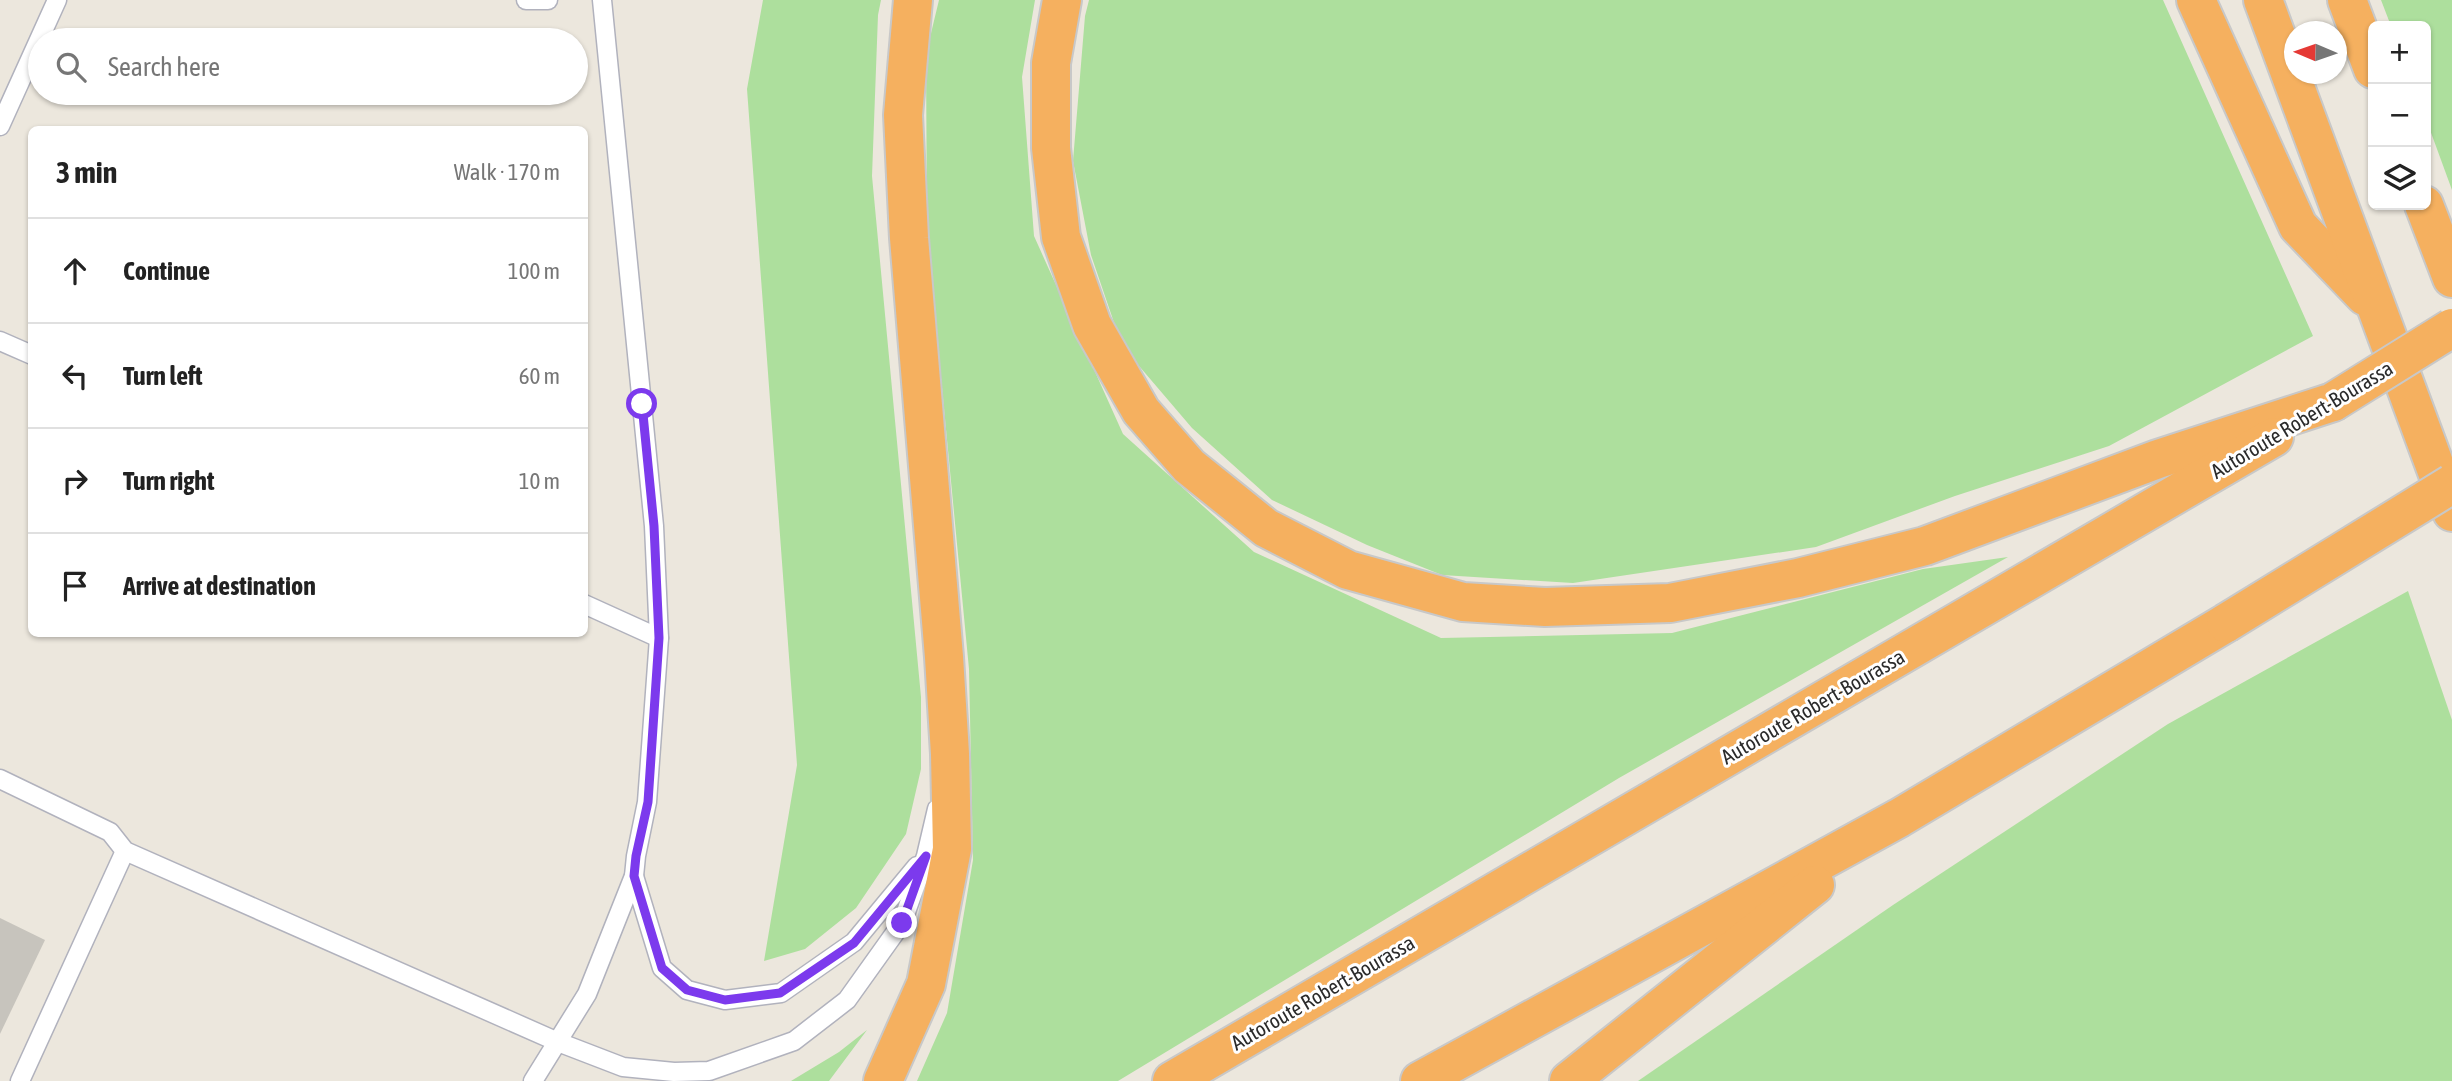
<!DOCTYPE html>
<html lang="en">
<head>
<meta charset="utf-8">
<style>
	body { margin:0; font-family:"Asap Condensed",sans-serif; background:#f2f2f2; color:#222 }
	.controls { position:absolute; right:21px; top:21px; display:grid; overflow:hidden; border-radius:10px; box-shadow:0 2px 5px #0004 }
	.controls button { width:63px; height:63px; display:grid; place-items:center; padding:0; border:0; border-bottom:2px solid #e0e0e0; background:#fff; color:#222; font:35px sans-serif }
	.compass { position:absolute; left:2284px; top:21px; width:63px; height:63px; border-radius:50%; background:#fff; box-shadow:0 2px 5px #0004; rotate:272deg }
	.stop { position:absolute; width:21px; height:21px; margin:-16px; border:5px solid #7c3aed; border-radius:50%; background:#fff }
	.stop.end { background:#7c3aed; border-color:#fff; box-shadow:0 2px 7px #0008 }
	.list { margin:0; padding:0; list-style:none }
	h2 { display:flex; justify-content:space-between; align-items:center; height:91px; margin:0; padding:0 28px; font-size:30px }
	h2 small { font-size:23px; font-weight:400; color:#767676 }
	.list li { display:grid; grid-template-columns:46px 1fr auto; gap:21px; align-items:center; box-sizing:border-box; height:105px; padding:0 28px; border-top:2px solid #e0e0e0 }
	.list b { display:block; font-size:26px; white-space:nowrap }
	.list em { font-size:23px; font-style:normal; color:#767676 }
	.icon { flex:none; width:38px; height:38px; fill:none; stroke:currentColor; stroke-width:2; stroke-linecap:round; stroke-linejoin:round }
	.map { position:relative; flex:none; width:2452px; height:1081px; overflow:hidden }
	.search { position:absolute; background:#fff; box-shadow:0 2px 5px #0004; left:28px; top:28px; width:560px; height:77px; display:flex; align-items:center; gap:18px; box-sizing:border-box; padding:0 24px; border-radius:38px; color:#767676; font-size:26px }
	.panel { position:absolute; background:#fff; box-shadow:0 2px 5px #0004; left:28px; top:126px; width:560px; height:511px; border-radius:10px }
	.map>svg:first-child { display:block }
	.green { fill:#addf9d }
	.building { fill:#c7c4bd }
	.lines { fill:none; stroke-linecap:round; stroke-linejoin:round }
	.lane-casing { stroke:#b1b2bd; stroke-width:21 }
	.highway-casing { stroke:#c8c8c8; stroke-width:42 }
	.lane { stroke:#fff; stroke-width:18 }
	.highway { stroke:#f5b05f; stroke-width:38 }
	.highway-bridge-casing { stroke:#c8c8c8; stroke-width:42; stroke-linecap:butt }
	.highway-bridge { stroke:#f5b05f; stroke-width:38 }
	.route { stroke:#7c3aed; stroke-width:9 }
	.labels { text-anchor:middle; stroke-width:6; stroke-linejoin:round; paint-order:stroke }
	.street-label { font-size:21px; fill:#2b2b2b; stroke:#fff }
</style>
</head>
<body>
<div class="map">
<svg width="2452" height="1081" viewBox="0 0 2452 1081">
	<rect width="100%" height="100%" fill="#ece7dd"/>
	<g class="green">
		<path d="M763 0H881L878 15 872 176 921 697V769L906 834 856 908 805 949 764 961 797 765 747 89Z"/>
		<path d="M939 0H1035L1022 77 1034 236 1123 434 1254 552 1441 638 1672 633 1923 569 2008 557 1619 778 1118 1081H917L947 1013 973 860 969 669 927 231 926 54Z"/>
		<path d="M1089 0H2163L2313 336 2109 446 1955 496 1816 547 1573 583 1442 575 1367 545 1272 500 1192 428 1122 346 1091 255 1073 161 1085 16Z"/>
		<path d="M2381 0H2452V190L2426 119V26H2391Z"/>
		<path d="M2408 591 2452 720V1081H1638L1893 905 2168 724Z"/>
		<path d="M867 1030 829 1081H791L839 1052Z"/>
	</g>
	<path class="building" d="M0 918 45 940 0 1034Z"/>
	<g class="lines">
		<defs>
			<g id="lane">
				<path d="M526 0H548"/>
				<path d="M0 126 57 0"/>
				<path d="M0 341 32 355"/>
				<path d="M584 604 659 638"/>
				<path d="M0 779 110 832 125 851 558 1042 623 1067 674 1072 709 1071 794 1041 847 1000 902 923 926 856 937 809"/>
				<path d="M634 876 662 968 687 990 725 1000 781 993 854 942 917 866"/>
				<path d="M20 1081 125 851"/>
				<path d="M533 1081 587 994 634 876 636 856 647 802 659 638 654 526 602 0"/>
			</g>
			<g id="highway">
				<path d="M1062 0 1051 63V148L1061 237 1092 325 1141 411 1189 466 1266 528 1348 570 1463 602 1545 607 1670 603 1798 578 1925 546 2158 459 2333 402"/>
				<path d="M2196 0 2298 226 2365 296"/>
				<path d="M2263 0 2452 512"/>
				<path d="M2347 0 2373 69"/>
				<path d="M2424 205 2452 278"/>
				<path d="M883 1081 926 984 952 849 950 754 944 657 909 238 903 115 913 0"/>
				<path d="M1172 1081 2274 437"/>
				<path d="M1420 1081 1899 818 2226 623"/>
				<path d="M1569 1081 1815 885"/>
			</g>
		</defs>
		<use href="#lane" class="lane-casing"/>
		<use href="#highway" class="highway-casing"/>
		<use href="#lane" class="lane"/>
		<use href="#highway" class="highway"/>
		<defs>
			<g id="highway-bridge">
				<path d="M2333 402 2452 328"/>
				<path d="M2226 623 2452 484"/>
			</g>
		</defs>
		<use href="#highway-bridge" class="highway-bridge-casing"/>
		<use href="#highway-bridge" class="highway-bridge"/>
	</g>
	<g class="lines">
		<path class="route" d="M642 404 654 526 659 638 648 802 636 856 634 876 662 968 687 990 725 1000 780 993 854 943 926 856 902 923"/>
	</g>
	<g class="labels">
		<g class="street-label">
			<text transform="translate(2302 420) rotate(-31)" y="7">Autoroute Robert-Bourassa</text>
			<text transform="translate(1813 707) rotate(-30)" y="7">Autoroute Robert-Bourassa</text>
			<text transform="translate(1323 993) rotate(-30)" y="7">Autoroute Robert-Bourassa</text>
		</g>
	</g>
</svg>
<div class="controls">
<button>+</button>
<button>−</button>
<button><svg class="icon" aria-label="layers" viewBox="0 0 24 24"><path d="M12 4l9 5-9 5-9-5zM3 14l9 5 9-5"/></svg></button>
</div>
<svg class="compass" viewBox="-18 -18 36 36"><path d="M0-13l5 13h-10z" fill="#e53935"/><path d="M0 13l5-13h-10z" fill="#767676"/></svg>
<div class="stop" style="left:642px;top:404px"></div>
<div class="stop end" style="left:902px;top:923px"></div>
<div class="search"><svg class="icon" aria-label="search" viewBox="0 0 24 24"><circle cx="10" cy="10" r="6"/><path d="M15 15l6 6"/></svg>Search here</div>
<section class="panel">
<h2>3 min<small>Walk · 170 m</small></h2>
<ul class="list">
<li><svg class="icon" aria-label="ahead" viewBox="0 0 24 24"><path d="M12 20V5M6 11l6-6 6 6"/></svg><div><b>Continue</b></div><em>100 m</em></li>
<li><svg class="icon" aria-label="left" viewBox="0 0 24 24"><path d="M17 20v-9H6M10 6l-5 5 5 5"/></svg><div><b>Turn left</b></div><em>60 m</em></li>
<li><svg class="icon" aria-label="right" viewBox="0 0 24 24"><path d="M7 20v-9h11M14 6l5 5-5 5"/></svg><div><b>Turn right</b></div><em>10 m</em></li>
<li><svg class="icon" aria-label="arrive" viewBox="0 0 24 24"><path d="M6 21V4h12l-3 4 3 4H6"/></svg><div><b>Arrive at destination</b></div></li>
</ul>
</section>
</div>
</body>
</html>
